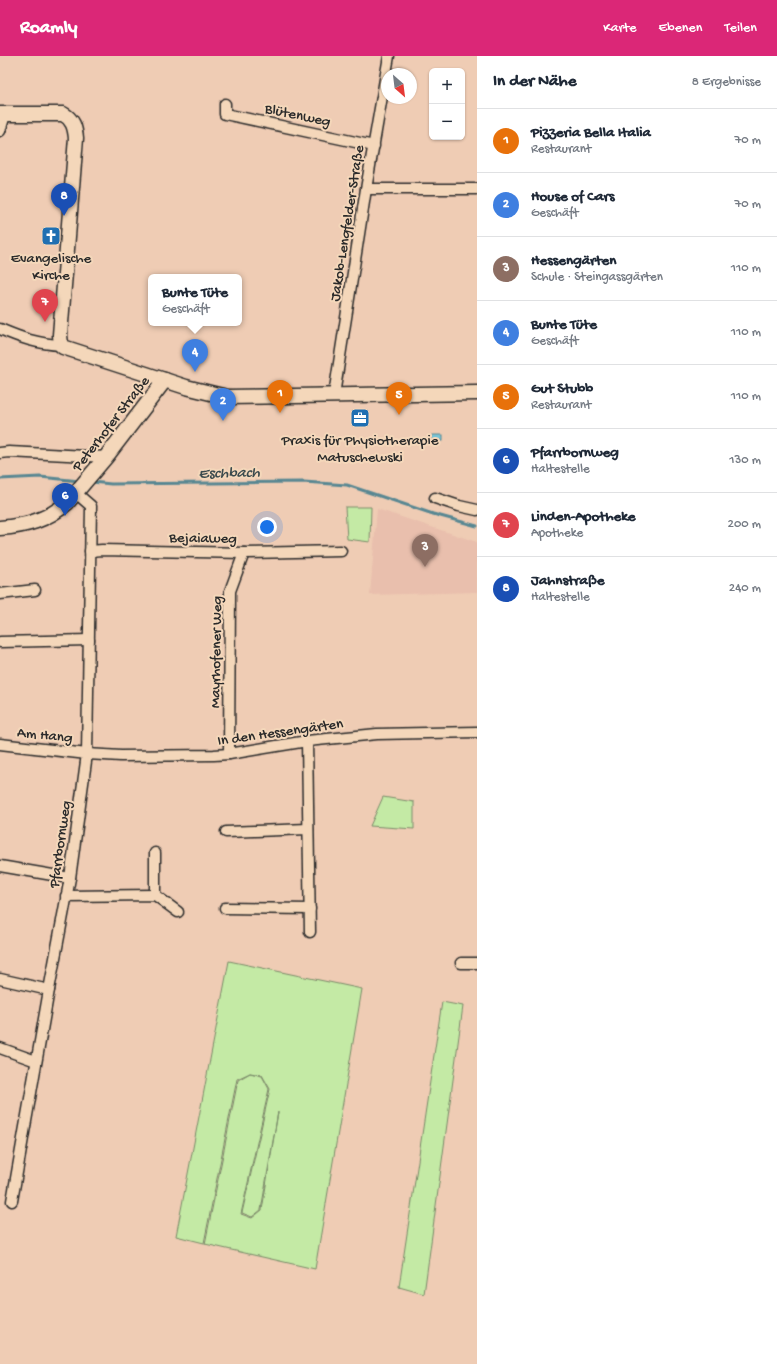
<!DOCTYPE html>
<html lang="de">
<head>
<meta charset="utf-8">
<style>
	body { margin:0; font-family:"Gochi Hand",sans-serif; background:#f6f6f7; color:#1f2937 }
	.controls { position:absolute; right:12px; top:12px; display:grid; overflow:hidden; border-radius:6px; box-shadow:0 1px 3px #0004 }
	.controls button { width:36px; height:36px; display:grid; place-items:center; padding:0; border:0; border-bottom:1px solid #e0e1e3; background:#fff; color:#1f2937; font:20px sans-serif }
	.compass { position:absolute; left:381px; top:12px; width:36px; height:36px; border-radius:50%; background:#fff; box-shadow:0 1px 3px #0004; rotate:152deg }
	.you { position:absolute; left:267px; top:471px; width:14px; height:14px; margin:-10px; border:3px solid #fff; border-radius:50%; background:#1a73e8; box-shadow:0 0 0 6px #1a73e833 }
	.badge { display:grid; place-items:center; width:26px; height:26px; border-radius:50%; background:#db2777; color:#fff; font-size:13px; font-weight:700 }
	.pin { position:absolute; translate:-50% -33px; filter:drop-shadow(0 1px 2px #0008) }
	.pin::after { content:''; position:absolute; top:21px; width:14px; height:12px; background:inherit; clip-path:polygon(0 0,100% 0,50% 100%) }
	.popup { position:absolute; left:148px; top:218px; width:94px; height:52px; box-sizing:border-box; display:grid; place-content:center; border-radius:6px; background:#fff; filter:drop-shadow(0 1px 3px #0005); font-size:13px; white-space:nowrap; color:#747a83 }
	.popup b { font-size:15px; color:#1f2937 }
	.popup::after { content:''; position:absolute; left:50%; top:100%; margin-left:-8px; border:8px solid transparent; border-top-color:#fff }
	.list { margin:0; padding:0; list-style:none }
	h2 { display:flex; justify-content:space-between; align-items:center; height:52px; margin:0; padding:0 16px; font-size:17px }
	h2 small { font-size:13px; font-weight:400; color:#747a83 }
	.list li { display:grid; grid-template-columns:26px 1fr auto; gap:12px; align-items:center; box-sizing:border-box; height:64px; padding:0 16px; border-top:1px solid #e0e1e3 }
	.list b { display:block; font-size:15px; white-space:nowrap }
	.list p { margin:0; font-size:13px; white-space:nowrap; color:#747a83 }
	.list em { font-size:13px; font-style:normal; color:#747a83 }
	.map { position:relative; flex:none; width:477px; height:1308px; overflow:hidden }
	header { display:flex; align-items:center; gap:24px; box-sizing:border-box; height:56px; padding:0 20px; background:#db2777; color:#fff }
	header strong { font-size:19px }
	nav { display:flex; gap:22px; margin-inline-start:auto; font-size:14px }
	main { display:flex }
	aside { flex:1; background:#fff }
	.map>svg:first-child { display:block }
	.built { fill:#e9bfad }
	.green { fill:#c4eaa5; stroke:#788a68 }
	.water { fill:#78c5d7; stroke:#598792 }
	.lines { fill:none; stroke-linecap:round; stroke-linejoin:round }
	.stream { stroke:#598792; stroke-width:3 }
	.street-casing { stroke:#2b2b2b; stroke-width:13 }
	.secondary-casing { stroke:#2b2b2b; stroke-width:17 }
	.street { stroke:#f4d7ba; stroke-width:10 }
	.secondary { stroke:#f4d7ba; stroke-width:14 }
	.labels { text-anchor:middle; stroke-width:4; stroke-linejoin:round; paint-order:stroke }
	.street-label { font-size:15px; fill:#2b2b2b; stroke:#f4d7ba }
	.poi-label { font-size:15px; fill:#2b2b2b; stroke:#f4d7ba }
	.water-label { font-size:16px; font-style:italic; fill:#3a4a4d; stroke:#f4d7ba }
</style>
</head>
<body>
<header>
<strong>Roamly</strong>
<nav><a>Karte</a><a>Ebenen</a><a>Teilen</a></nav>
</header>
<main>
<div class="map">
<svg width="477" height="1308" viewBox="0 0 477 1308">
	<rect width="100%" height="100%" fill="#efccb4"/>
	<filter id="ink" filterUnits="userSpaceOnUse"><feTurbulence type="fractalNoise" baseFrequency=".025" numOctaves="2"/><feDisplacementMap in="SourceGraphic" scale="8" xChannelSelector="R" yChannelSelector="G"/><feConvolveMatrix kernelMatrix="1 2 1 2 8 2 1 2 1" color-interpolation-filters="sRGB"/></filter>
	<g filter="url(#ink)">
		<path class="built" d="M377 453 477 486V536L370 539Z"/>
		<g class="green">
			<path d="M345 451H371L370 486 347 483Z"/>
			<path d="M383 741 414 746V773L370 770Z"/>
			<path d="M229 905 362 933 315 1213 205 1188 238 1024 250 1017 262 1020 269 1033 241 1158 252 1162 262 1154 278 1056 261 1154 252 1161 242 1157 270 1033 262 1019 250 1017 237 1023 204 1187 176 1180Z"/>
			<path d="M442 946 463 950 424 1238 399 1231Z"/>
		</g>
		<rect class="water" x="432" y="379" width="11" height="6"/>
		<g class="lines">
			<g class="stream">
				<path d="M0 423 40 421 80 425"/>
				<path d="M92 426 111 428 304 426 347 429 433 458 477 470"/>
			</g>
			<defs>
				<g id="street">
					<path d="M225 48V58L374 90"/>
					<path d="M0 75 5 59"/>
					<path d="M366 133H477"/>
					<path d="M0 273C21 282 38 288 61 289"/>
					<path d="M334 339 366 133 389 0"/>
					<path d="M0 397 9 396 106 401"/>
					<path d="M435 442 459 450 477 454"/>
					<path d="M90 495 102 494 244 497 341 495"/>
					<path d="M0 538 35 534"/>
					<path d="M0 586 89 584"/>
					<path d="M307 685 310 876"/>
					<path d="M0 688 87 698 121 700 214 699 229 698 307 685 377 678 477 676"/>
					<path d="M229 698 230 535 244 497"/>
					<path d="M226 776 308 773"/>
					<path d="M155 797V839"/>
					<path d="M0 810 70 822"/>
					<path d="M66 840 155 839 178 856"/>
					<path d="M225 852 310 853"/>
					<path d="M461 907H477"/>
					<path d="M0 923 49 934"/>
					<path d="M0 992 36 1005"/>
					<path d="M12 1145 49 934 70 822 87 698 91 450 76 437"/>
				</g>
				<g id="secondary">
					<path d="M0 58H63C73 63 75 72 76 82L60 279 61 289 63 291 186 331 227 341 477 337"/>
					<path d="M0 472C26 470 47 464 67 447L106 401 165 324"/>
				</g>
			</defs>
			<use href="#street" class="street-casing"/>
			<use href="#secondary" class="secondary-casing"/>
			<use href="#street" class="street"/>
			<use href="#secondary" class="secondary"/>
		</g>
	</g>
	<defs>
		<symbol id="church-square" viewBox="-11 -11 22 22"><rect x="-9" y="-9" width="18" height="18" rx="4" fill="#1f6fb2" stroke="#f4d7ba"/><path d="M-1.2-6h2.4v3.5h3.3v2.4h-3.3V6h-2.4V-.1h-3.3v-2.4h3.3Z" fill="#fff"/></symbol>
		<symbol id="office-square" viewBox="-11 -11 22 22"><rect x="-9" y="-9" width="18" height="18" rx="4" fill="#1f6fb2" stroke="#f4d7ba"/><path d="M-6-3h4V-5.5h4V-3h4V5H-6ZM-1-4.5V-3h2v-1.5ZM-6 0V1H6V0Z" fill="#fff"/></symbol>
	</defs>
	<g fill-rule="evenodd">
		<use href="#church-square" x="40" y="169" width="22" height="22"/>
		<use href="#office-square" x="349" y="351" width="22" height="22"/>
	</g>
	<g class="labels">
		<g class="street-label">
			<text transform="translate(298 58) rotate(12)" y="5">Blütenweg</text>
			<text transform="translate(346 167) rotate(-81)" y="5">Jakob-Lengfelder-Straße</text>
			<text transform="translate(110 367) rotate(-52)" y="5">Peterhofer Straße</text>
			<text transform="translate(203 481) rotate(1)" y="5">Bejaiaweg</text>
			<text transform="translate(215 596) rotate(-89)" y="5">Mayrhofener Weg</text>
			<text transform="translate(280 675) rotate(-8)" y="5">In den Hessengärten</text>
			<text transform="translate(45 678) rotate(6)" y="5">Am Hang</text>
			<text transform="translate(59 788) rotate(-82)" y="5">Pfarrbornweg</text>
		</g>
		<g class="poi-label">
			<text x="51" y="206">Evangelische<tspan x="51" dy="17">Kirche</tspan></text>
			<text x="360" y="388">Praxis für Physiotherapie<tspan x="360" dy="17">Matuschewski</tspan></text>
		</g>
		<g class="water-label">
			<text transform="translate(229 415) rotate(-1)" y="6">Eschbach</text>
		</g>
	</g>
</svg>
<div class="controls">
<button>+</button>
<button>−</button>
</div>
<svg class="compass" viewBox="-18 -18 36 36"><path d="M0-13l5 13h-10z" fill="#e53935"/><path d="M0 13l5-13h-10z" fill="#747a83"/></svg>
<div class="you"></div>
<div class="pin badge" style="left:280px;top:357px;background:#e8710a">1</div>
<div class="pin badge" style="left:223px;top:365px;background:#3f7fe0">2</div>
<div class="pin badge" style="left:425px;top:511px;background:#8d6e63">3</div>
<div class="pin badge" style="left:195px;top:316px;background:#3f7fe0">4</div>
<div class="popup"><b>Bunte Tüte</b>Geschäft</div>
<div class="pin badge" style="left:399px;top:359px;background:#e8710a">5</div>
<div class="pin badge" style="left:65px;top:460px;background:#1a4fb4">6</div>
<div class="pin badge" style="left:45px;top:266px;background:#e0444e">7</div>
<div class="pin badge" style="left:64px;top:160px;background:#1a4fb4">8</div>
</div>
<aside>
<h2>In der Nähe<small>8 Ergebnisse</small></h2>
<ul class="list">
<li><span class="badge" style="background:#e8710a">1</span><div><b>Pizzeria Bella Italia</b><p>Restaurant</p></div><em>70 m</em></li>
<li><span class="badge" style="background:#3f7fe0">2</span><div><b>House of Cars</b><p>Geschäft</p></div><em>70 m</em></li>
<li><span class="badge" style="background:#8d6e63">3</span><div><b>Hessengärten</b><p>Schule · Steingassgärten</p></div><em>110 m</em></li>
<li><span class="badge" style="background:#3f7fe0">4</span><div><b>Bunte Tüte</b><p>Geschäft</p></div><em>110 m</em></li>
<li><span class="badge" style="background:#e8710a">5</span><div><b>Gut Stubb</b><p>Restaurant</p></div><em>110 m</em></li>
<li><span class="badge" style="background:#1a4fb4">6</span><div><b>Pfarrbornweg</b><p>Haltestelle</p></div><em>130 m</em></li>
<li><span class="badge" style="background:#e0444e">7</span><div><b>Linden-Apotheke</b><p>Apotheke</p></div><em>200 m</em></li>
<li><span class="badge" style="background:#1a4fb4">8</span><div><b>Jahnstraße</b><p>Haltestelle</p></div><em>240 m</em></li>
</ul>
</aside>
</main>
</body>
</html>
